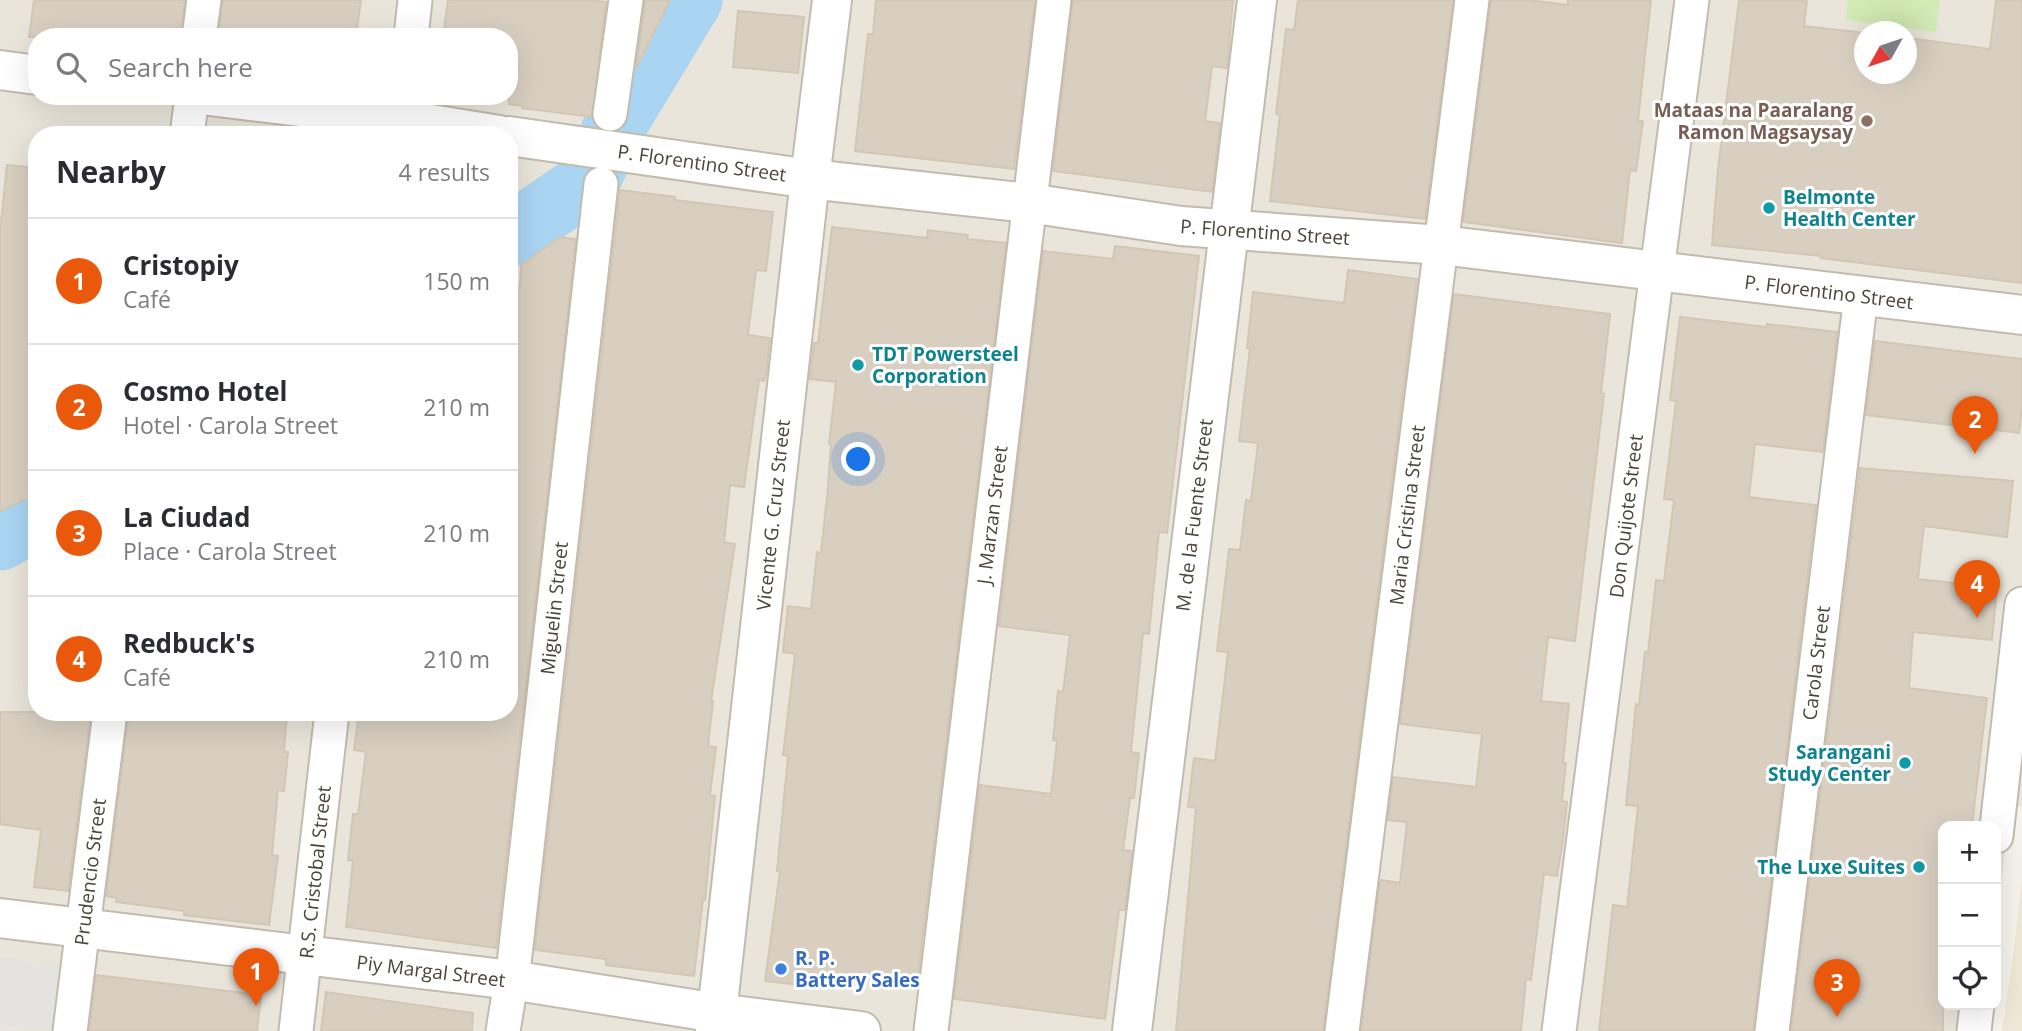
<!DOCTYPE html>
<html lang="en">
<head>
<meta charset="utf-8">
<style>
	body { margin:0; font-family:"Open Sans",sans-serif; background:#f2f2f3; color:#2b2b33 }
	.controls { position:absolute; right:21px; bottom:21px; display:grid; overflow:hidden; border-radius:14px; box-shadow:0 7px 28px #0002 }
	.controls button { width:63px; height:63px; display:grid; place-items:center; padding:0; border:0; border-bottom:2px solid #e1e1e2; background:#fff; color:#2b2b33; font:35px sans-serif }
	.compass { position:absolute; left:1854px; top:21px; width:63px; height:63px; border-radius:50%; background:#fff; box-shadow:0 7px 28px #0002; rotate:230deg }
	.you { position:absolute; left:859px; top:460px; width:24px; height:24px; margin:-18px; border:5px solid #fff; border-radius:50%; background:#1a73e8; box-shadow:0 0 0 10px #1a73e833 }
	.badge { display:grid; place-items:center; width:46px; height:46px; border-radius:50%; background:#ea580c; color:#fff; font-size:23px; font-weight:700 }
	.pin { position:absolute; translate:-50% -58px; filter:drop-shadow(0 2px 4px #0008) }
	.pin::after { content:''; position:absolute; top:37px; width:24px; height:21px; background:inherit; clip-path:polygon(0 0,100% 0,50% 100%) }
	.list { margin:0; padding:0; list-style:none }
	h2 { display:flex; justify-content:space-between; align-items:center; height:91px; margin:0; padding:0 28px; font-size:30px }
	h2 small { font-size:23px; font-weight:400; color:#7c7c81 }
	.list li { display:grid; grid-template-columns:46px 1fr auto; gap:21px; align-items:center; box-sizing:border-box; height:126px; padding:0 28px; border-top:2px solid #e1e1e2 }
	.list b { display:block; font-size:26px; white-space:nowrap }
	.list p { margin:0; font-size:23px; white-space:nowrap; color:#7c7c81 }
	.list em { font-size:23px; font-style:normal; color:#7c7c81 }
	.icon { flex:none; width:38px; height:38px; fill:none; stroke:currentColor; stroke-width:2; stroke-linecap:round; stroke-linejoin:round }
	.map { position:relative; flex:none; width:2022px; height:1031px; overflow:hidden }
	.search { position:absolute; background:#fff; box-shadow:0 7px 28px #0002; left:28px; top:28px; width:490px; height:77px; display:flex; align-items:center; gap:18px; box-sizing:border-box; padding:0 24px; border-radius:28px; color:#7c7c81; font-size:26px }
	.panel { position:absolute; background:#fff; box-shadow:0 7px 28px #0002; left:28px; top:126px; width:490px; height:595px; border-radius:28px }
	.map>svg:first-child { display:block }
	.residential { fill:#eae5da; fill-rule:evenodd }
	.education { fill:#efe8d6 }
	.green { fill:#d2eab5 }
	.parking { fill:#e5e3e0 }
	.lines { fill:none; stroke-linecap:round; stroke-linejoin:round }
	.river { stroke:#a9d4f2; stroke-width:63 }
	.building { fill:#d8cfc1; stroke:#d3c7b4; stroke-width:2 }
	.minor-casing { stroke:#c2bbae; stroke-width:37 }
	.tertiary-casing { stroke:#c2bbae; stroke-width:42 }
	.minor { stroke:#fff; stroke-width:33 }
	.tertiary { stroke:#fff; stroke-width:38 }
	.education-dot { fill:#8d6e63; stroke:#fff; stroke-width:2.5 }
	.culture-dot { fill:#0f9aa8; stroke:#fff; stroke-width:2.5 }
	.shop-dot { fill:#3f7fe0; stroke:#fff; stroke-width:2.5 }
	.labels { text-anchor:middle; stroke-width:6; stroke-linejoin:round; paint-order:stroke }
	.education-label { font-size:19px; font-weight:bold; fill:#785e54; stroke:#fff; text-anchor:end }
	.street-label { font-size:19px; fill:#4b4439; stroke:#fff }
	.culture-label { font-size:19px; font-weight:bold; fill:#0d838f; stroke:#fff; text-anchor:start }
	.shop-label { font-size:19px; font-weight:bold; fill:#366cbe; stroke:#fff; text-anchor:start }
</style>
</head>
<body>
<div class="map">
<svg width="2022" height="1031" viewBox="0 0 2022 1031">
	<rect width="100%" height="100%" fill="#f6f3ec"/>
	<path class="residential" d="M0 0H2022V807L2010 806 1996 933V826H1943V1005H1987L1984 1031H0ZM1864 32H1906V74H1864ZM37 37H509V96H37ZM37 135H509V712H37Z"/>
	<path class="education" d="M2022 878V1031H2002L2015 941Z"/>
	<path class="green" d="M1848 0H1940L1936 32 1846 20Z"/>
	<path class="parking" d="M0 957 73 967 65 1031 0 1025Z"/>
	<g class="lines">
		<g class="river">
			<path d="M509 236 588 182 617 122 691 0"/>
			<path d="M0 539 37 518"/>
		</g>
	</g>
	<g class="building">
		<path d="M34 0H185L180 37H29Z"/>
		<path d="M223 0H361L356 37H218Z"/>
		<path d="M448 0H592L606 2 592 117 522 108V106L509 104V37H443Z"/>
		<path d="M645 0H670L636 69 645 3Z"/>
		<path d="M876 0H1035L1014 169 855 151 868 34H873Z"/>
		<path d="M1073 0H1233L1227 68 1212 66 1205 121 1220 123 1212 192 1053 171Z"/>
		<path d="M1298 0H1453L1425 219 1270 201 1280 115 1276 114 1286 29 1294 30Z"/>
		<path d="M1491 0H1529L1568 5V0H1651L1638 121H1643L1636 171 1630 170 1622 243 1463 222Z"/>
		<path d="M1739 0H1807L1804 26 1865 33V74H1907V38L1990 49 1996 0H2022V283L1821 258V256L1712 245 1718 169Z"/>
		<path d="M738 11 804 17 798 73 733 67Z"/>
		<path d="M7 165 37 168V494L0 511V231Z"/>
		<path d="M620 190 675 197V200L773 212 766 271 756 270 748 335 770 338 766 374 764 381 759 380 744 487 730 485 724 542 735 544 711 701H713L708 746 716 747 710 795 715 796 705 900 703 899 694 976 606 965V959L535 950Z"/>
		<path d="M832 227 927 238 928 230 968 235 967 239 1006 243 917 984 835 974 833 989 765 981 780 871H777L788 756 783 755 795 654 783 652 788 606 811 609 817 552 821 553 828 487 831 444H829L836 382 810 379 814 343H818Z"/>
		<path d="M560 237 576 239 496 948 346 927 353 861 348 860 353 814H358L366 752 354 750 359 712H509V286L520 287 521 265Z"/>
		<path d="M1115 246 1199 256 1167 533 1159 532 1149 634 1143 633 1131 752 1139 753 1134 798H1130L1123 850 1132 851 1125 910H1119L1105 1019 954 999 980 785 1051 794 1057 741 1053 740 1058 691 1063 692 1070 635 999 626 1043 251 1113 259Z"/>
		<path d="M1348 270 1417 279 1323 1031H1176L1196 808 1188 807 1194 758 1215 761 1228 652 1217 651 1229 549 1240 550 1246 500 1251 501 1258 443 1239 441 1250 348H1247L1253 292 1344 303Z"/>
		<path d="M1454 294 1610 314 1601 393 1604 394 1575 641 1548 637 1541 701 1569 704 1563 763H1566L1562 801 1567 802 1563 840 1557 876 1544 874 1531 980 1526 979 1521 1031H1361L1380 880 1400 883 1407 822 1388 820 1393 777 1476 787 1482 734 1400 724Z"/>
		<path d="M1680 317 1767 327V324L1837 332 1823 452 1755 444 1749 497 1816 505 1753 1031H1599L1613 905 1627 907 1638 806 1626 805 1636 704 1639 705 1645 652 1648 653 1656 580 1664 581 1674 500 1664 499 1676 401 1670 400Z"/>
		<path d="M1875 341 2022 359V407L2019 433 1866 415Z"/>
		<path d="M1860 468 2013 481 2007 537 1924 526 1918 579 1997 588 1992 640 1913 632 1909 688 1987 698 1972 826H1943V1031H1791Z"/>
		<path d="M0 712H91L68 891 34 887 41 830 0 824Z"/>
		<path d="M129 712H287L284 752H288L284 791 278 790 272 855 278 856 269 925 184 915V911L116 902 117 898 106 896Z"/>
		<path d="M96 975 261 995 257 1031H89Z"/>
		<path d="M326 992 473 1013 472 1031H321Z"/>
	</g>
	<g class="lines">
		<defs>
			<g id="minor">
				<path d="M199 37 204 0"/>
				<path d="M411 37 415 0"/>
				<path d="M610 114 626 0"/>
				<path d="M187 135 192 96"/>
				<path d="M1996 836 2022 604"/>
				<path d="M70 1031 110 712"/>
				<path d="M296 1031 332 712"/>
				<path d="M503 1031 514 964 601 184"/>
				<path d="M931 1031 1054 0"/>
				<path d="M1342 1031 1472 0"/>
				<path d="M1559 1031 1692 0"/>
				<path d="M1772 1031 1861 296"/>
				<path d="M1974 1031 1977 1005"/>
			</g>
			<g id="tertiary">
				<path d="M0 70 37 75"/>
				<path d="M209 96 400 119 499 135"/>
				<path d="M509 136 810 179 1029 203 1181 226 1441 245 2022 315"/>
				<path d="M0 918 511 980 717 1013 861 1031"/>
				<path d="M715 1031 810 179 832 0"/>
				<path d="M1132 1031 1257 0"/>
			</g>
		</defs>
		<use href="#minor" class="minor-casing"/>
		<use href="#tertiary" class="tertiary-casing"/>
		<use href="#minor" class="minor"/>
		<use href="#tertiary" class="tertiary"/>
	</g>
	<circle class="education-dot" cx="1867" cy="121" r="7"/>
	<g class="culture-dot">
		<circle cx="1769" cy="208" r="7"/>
		<circle cx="858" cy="365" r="7"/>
		<circle cx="1905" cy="763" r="7"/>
		<circle cx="1919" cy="867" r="7"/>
	</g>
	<circle class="shop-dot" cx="781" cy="969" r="7"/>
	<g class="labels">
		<g class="education-label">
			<text x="1853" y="117">Mataas na Paaralang<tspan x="1853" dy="22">Ramon Magsaysay</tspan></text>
		</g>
		<g class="street-label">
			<text transform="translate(702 163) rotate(8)" y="7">P. Florentino Street</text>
			<text transform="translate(1265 232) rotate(4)" y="7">P. Florentino Street</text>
			<text transform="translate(1829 292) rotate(7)" y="7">P. Florentino Street</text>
			<text transform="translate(773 515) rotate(-84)" y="7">Vicente G. Cruz Street</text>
			<text transform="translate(992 515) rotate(-83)" y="7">J. Marzan Street</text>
			<text transform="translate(1194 515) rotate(-83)" y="7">M. de la Fuente Street</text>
			<text transform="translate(1407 515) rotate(-83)" y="7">Maria Cristina Street</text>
			<text transform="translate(1626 516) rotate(-83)" y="7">Don Quijote Street</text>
			<text transform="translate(554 608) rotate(-84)" y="7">Miguelin Street</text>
			<text transform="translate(1816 663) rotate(-83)" y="7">Carola Street</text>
			<text transform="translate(90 872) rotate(-83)" y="7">Prudencio Street</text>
			<text transform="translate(315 872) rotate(-84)" y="7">R.S. Cristobal Street</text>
			<text transform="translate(431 971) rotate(7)" y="7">Piy Margal Street</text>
		</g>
		<g class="culture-label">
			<text x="1783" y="204">Belmonte<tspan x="1783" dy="22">Health Center</tspan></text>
			<text x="872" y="361">TDT Powersteel<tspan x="872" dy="22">Corporation</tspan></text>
			<text x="1891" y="759" text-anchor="end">Sarangani<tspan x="1891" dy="22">Study Center</tspan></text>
			<text x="1905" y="874" text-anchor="end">The Luxe Suites</text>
		</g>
		<g class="shop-label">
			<text x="795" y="965">R. P.<tspan x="795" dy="22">Battery Sales</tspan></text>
		</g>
	</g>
</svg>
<div class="controls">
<button>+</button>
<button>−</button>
<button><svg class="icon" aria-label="locate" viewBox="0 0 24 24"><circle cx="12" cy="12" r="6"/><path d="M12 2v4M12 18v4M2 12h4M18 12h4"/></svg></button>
</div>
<svg class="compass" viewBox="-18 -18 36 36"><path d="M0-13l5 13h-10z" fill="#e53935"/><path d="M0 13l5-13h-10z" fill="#7c7c81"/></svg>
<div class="you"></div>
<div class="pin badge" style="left:256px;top:1006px">1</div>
<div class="pin badge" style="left:1975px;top:454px">2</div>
<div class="pin badge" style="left:1837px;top:1017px">3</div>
<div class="pin badge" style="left:1977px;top:618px">4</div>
<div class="search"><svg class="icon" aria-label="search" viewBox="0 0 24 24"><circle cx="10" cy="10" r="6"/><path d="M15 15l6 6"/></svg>Search here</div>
<section class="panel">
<h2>Nearby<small>4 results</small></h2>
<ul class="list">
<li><span class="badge">1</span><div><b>Cristopiy</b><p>Café</p></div><em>150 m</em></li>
<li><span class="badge">2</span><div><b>Cosmo Hotel</b><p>Hotel · Carola Street</p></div><em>210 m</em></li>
<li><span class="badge">3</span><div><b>La Ciudad</b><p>Place · Carola Street</p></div><em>210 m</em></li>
<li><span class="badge">4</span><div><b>Redbuck's</b><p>Café</p></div><em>210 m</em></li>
</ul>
</section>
</div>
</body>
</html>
